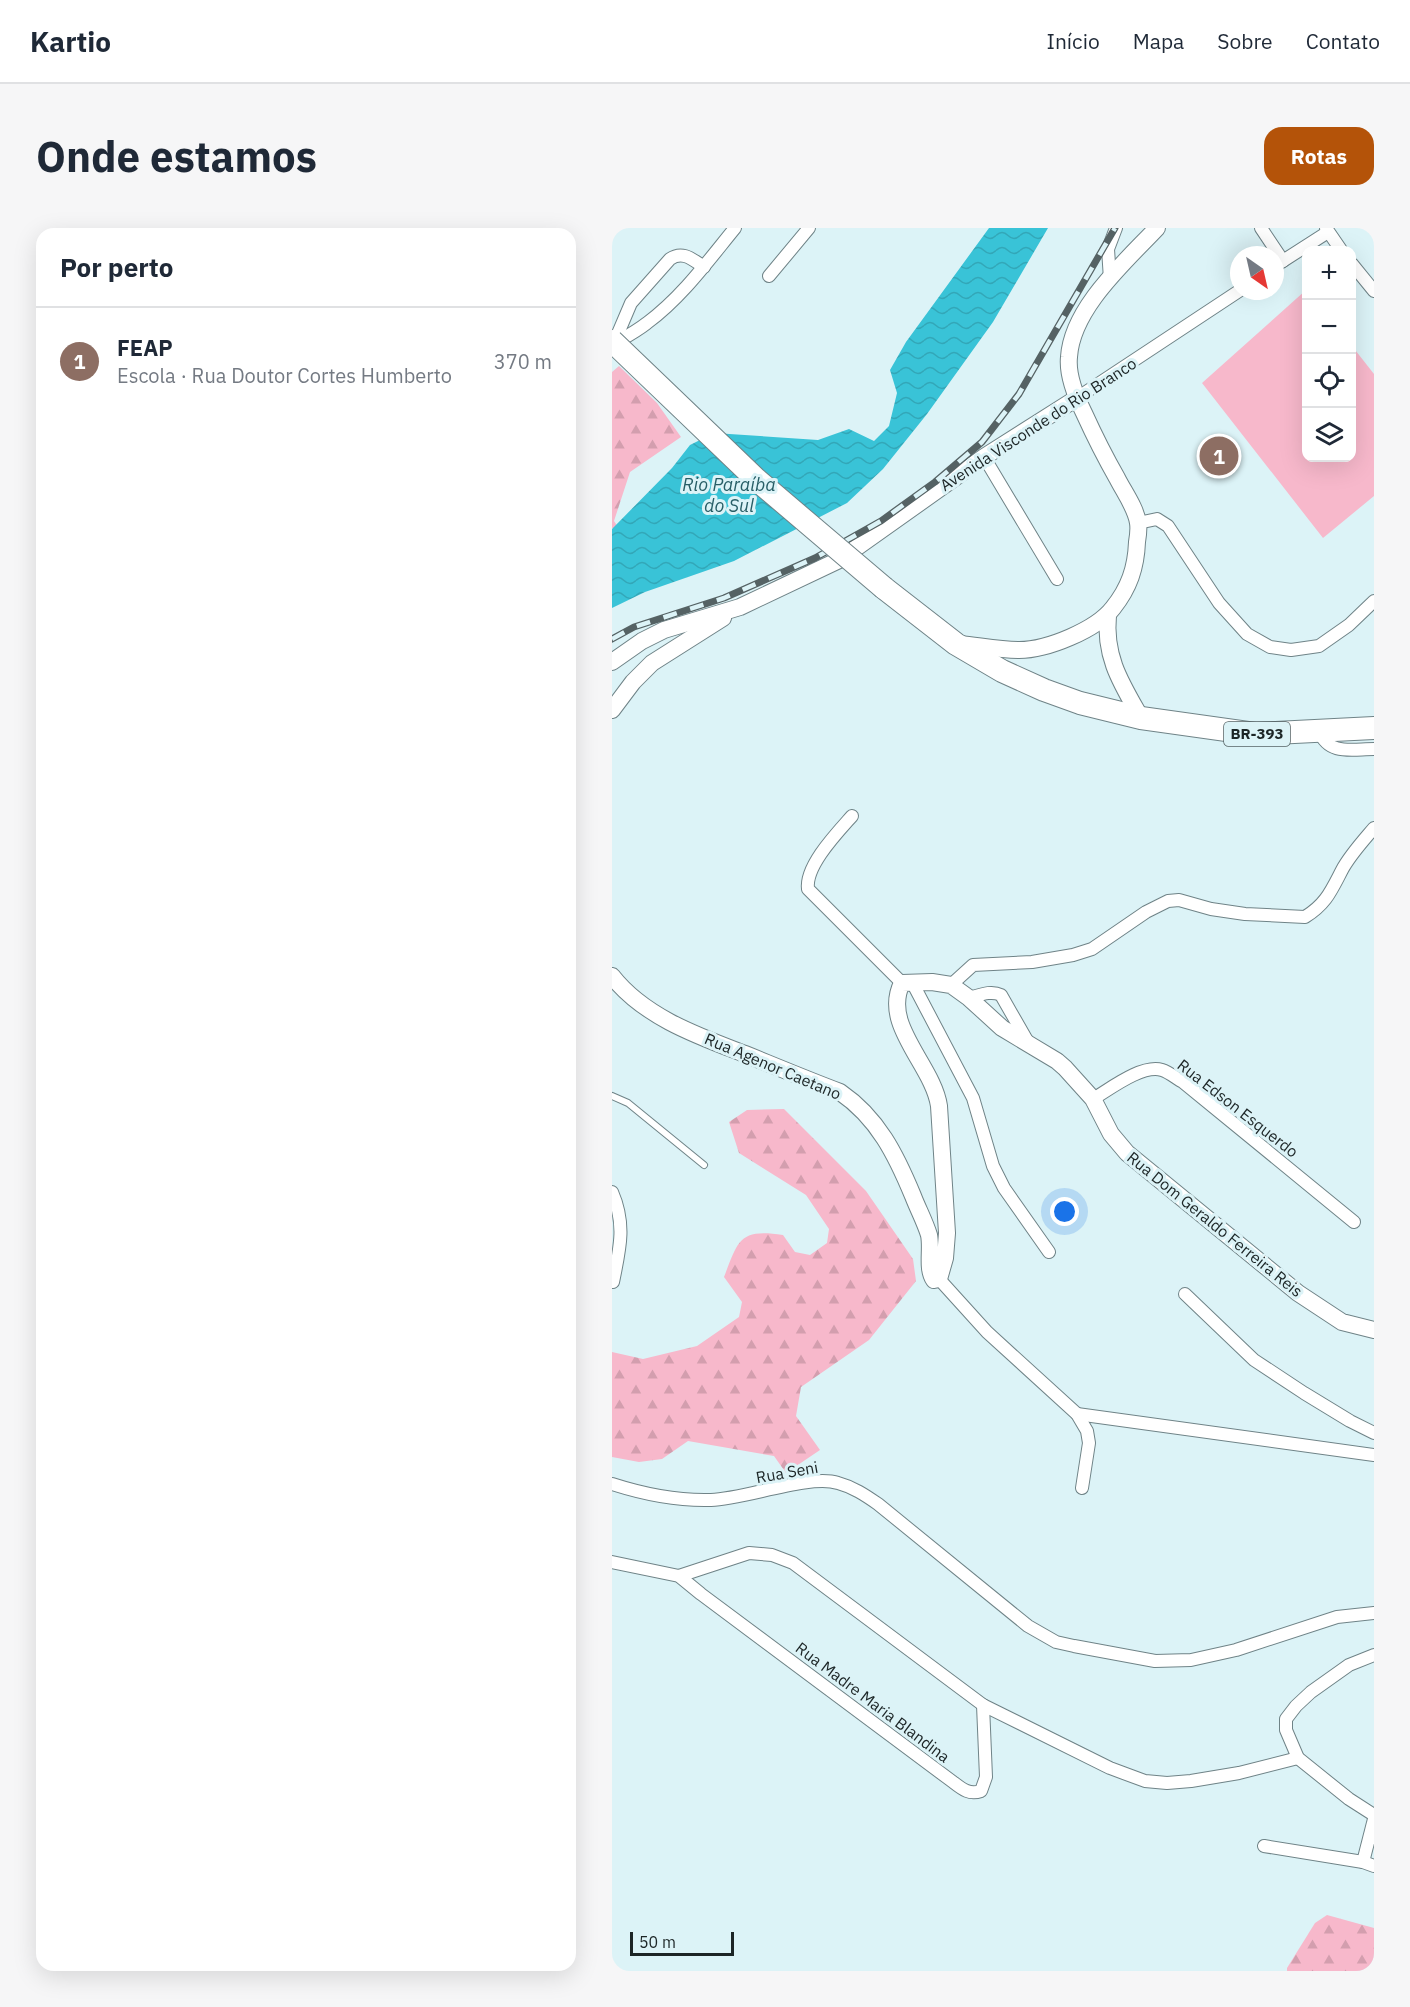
<!DOCTYPE html>
<html lang="pt">
<head>
<meta charset="utf-8">
<style>
	body { margin:0; font-family:"IBM Plex Sans",sans-serif; background:#f6f6f7; color:#1f2937 }
	.controls { position:absolute; right:18px; top:18px; display:grid; overflow:hidden; border-radius:12px; box-shadow:0 6px 24px #0002 }
	.controls button { width:54px; height:54px; display:grid; place-items:center; padding:0; border:0; border-bottom:2px solid #e0e1e3; background:#fff; color:#1f2937; font:30px sans-serif }
	.compass { position:absolute; left:618px; top:18px; width:54px; height:54px; border-radius:50%; background:#fff; box-shadow:0 6px 24px #0002; rotate:146deg }
	.scale { position:absolute; left:18px; bottom:15px; width:104px; box-sizing:border-box; padding-left:6px; border:3px solid #1c2526; border-top:0; font-size:16px; line-height:21px; white-space:nowrap; color:#1c2526; -webkit-text-stroke:4px #dcf3f7; paint-order:stroke }
	.you { position:absolute; left:453px; top:984px; width:21px; height:21px; margin:-15px; border:4px solid #fff; border-radius:50%; background:#1a73e8; box-shadow:0 0 0 9px #1a73e833 }
	.badge { display:grid; place-items:center; width:39px; height:39px; border-radius:50%; background:#b45309; color:#fff; font-size:20px; font-weight:700 }
	.pin { position:absolute; translate:-50% -50%; border:3px solid #fff; box-shadow:0 2px 6px #0006 }
	.list { margin:0; padding:0; list-style:none }
	h2 { display:flex; justify-content:space-between; align-items:center; height:78px; margin:0; padding:0 24px; font-size:26px }
	h2 small { font-size:20px; font-weight:400; color:#747a83 }
	.list li { display:grid; grid-template-columns:39px 1fr auto; gap:18px; align-items:center; box-sizing:border-box; height:108px; padding:0 24px; border-top:2px solid #e0e1e3 }
	.list b { display:block; font-size:22px; white-space:nowrap }
	.list p { margin:0; font-size:20px; white-space:nowrap; color:#747a83 }
	.list em { font-size:20px; font-style:normal; color:#747a83 }
	.icon { flex:none; width:33px; height:33px; fill:none; stroke:currentColor; stroke-width:2; stroke-linecap:round; stroke-linejoin:round }
	.map { position:relative; flex:none; width:762px; height:1743px; overflow:hidden; border-radius:18px }
	header { display:flex; align-items:center; gap:36px; box-sizing:border-box; height:84px; padding:0 30px; background:#fff; border-bottom:2px solid #e0e1e3 }
	header strong { font-size:28px }
	nav { display:flex; gap:33px; margin-inline-start:auto; font-size:21px }
	.intro { display:flex; align-items:center; justify-content:space-between; box-sizing:border-box; height:144px; padding:0 36px }
	h1 { margin:0; font-size:42px }
	.button { padding:15px 27px; border-radius:18px; background:#b45309; color:#fff; font-size:21px; font-weight:700 }
	main { display:flex; gap:36px; padding:0 36px }
	aside { flex:1; background:#fff; border-radius:18px; box-shadow:0 6px 24px #0002 }
	.map>svg:first-child { display:block }
	.forest { fill:url(#forest-firs) }
	.pitch { fill:#f7b8cb }
	.water { fill:url(#water-waves) }
	.lines { fill:none; stroke-linecap:round; stroke-linejoin:round }
	.lane-casing { stroke:#6f8387; stroke-width:8 }
	.street-casing { stroke:#6f8387; stroke-width:14 }
	.secondary-casing { stroke:#6f8387; stroke-width:18 }
	.highway-casing { stroke:#6f8387; stroke-width:24 }
	.lane { stroke:#fff; stroke-width:6 }
	.street { stroke:#fff; stroke-width:12 }
	.secondary { stroke:#fff; stroke-width:16 }
	.highway { stroke:#fff; stroke-width:22 }
	.rail-casing { stroke:#556264; stroke-width:7 }
	.rail { stroke:#dcf3f7; stroke-width:4.5; stroke-dasharray:14; stroke-linecap:butt }
	.highway-bridge-casing { stroke:#6f8387; stroke-width:24; stroke-linecap:butt }
	.highway-bridge { stroke:#fff; stroke-width:22 }
	.labels { text-anchor:middle; stroke-width:6; stroke-linejoin:round; paint-order:stroke }
	.shield { fill:#dcf3f7; stroke:#566365; stroke-width:1.5 }
	.shield-label { font-size:15px; font-weight:bold; fill:#1c2526 }
	.street-label { font-size:16px; fill:#1c2526; stroke:#dcf3f7 }
	.water-label { font-size:18px; font-style:italic; fill:#275e66; stroke:#dcf3f7 }
</style>
</head>
<body>
<header>
<strong>Kartio</strong>
<nav><a>Início</a><a>Mapa</a><a>Sobre</a><a>Contato</a></nav>
</header>
<div class="intro"><h1>Onde estamos</h1><a class="button">Rotas</a></div>
<main>
<aside>
<h2>Por perto<small></small></h2>
<ul class="list">
<li><span class="badge" style="background:#8d6e63">1</span><div><b>FEAP</b><p>Escola · Rua Doutor Cortes Humberto</p></div><em>370 m</em></li>
</ul>
</aside>
<div class="map">
<svg width="762" height="1743" viewBox="0 0 762 1743">
	<defs>
		<pattern id="forest-firs" width="22" height="20" patternUnits="userSpaceOnUse" patternTransform="scale(1.5)"><rect width="22" height="20" fill="#f7b8cb"/><path d="M5 1l3.5 6h-7zM16 11l3.5 6h-7z" fill="#d39eae"/></pattern>
		<pattern id="water-waves" width="16" height="10" patternUnits="userSpaceOnUse" patternTransform="scale(1.5)"><rect width="16" height="10" fill="#39c3d7"/><path d="M0 5q4-4 8 0t8 0" fill="none" stroke="#32a7b8"/></pattern>
	</defs>
	<rect width="100%" height="100%" fill="#dcf3f7"/>
	<g class="forest">
		<path d="M7 138 45 175 69 209 18 244 2 293 8 302 0 300V144Z"/>
		<path d="M172 881 254 963 301 1031 304 1053 257 1112 189 1159 184 1188 208 1222 174 1245 162 1228 76 1213 50 1231 27 1234 0 1229V1124L31 1131 85 1118 127 1089 130 1074 112 1049C126 1013 127 1000 171 1007L183 1024 198 1027 215 1015 217 1001 194 967 127 925 117 894 135 882Z"/>
		<path d="M715 1687 762 1700V1743H675V1740L703 1695Z"/>
	</g>
	<path class="pitch" d="M694 62V230H740V118L762 146V268L711 310 590 155Z"/>
	<path class="water" d="M377 0H436L381 94 315 186 271 241 235 275 122 333 33 364 0 380V301L60 240 78 217 102 205 206 212 237 201 262 213 277 198 285 165 278 142 294 114Z"/>
	<g class="lines">
		<defs>
			<path id="lane" d="M0 868 16 875 92 937"/>
			<g id="street">
				<path d="M649 0 671 33"/>
				<path d="M714 0 729 22"/>
				<path d="M740 36 762 63"/>
				<path d="M663 38 716 4"/>
				<path d="M157 48 197 0"/>
				<path d="M498 51 496 21 504 0"/>
				<path d="M2 115 19 75 58 31C71 22 81 32 92 39"/>
				<path d="M0 117C12 110 25 103 35 95 70 69 96 33 123 0"/>
				<path d="M465 170 627 63"/>
				<path d="M372 229 445 351"/>
				<path d="M526 295 545 291 556 298 607 375 635 406 658 419 679 422 707 418 737 397 762 373"/>
				<path d="M707 503C717 528 740 521 762 521"/>
				<path d="M240 588C225 605 193 638 196 661L290 755"/>
				<path d="M300 754 361 870 381 938 392 960 437 1024"/>
				<path d="M339 757 361 737 420 734 461 727 480 721 534 684 556 673 567 672 599 681 633 686 693 689C714 676 719 663 730 642 738 627 751 613 762 600"/>
				<path d="M357 770C368 767 379 762 389 767L417 816"/>
				<path d="M481 871C498 861 530 836 550 842 557 844 565 851 571 854L742 994"/>
				<path d="M0 964C14 996 8 1020 1 1054"/>
				<path d="M327 1051 375 1104 465 1186 475 1203 477 1215 470 1260"/>
				<path d="M573 1066 642 1132 692 1165 738 1193 762 1205"/>
				<path d="M465 1186 762 1227"/>
				<path d="M0 1256C31 1266 66 1273 99 1272 133 1271 197 1246 226 1255 241 1259 253 1267 266 1276L416 1398 444 1414 462 1418 543 1433 579 1432 624 1422 725 1389 762 1385"/>
				<path d="M0 1334 67 1348 89 1366 341 1554C350 1561 357 1567 369 1563L374 1549 371 1477"/>
				<path d="M67 1348 137 1325 160 1327 181 1335 371 1477 498 1540 533 1553 555 1555 579 1553 627 1545 686 1530"/>
				<path d="M762 1427 737 1437 699 1464 684 1478 674 1491V1502L686 1530 737 1571 762 1587"/>
				<path d="M652 1618 751 1634 762 1638"/>
				<path d="M751 1634 762 1591"/>
			</g>
			<g id="secondary">
				<path d="M496 387C492 429 509 455 529 490"/>
				<path d="M348 416C368 418 388 422 407 422 435 422 484 402 501 380 517 360 524 340 525 314 526 308 527 301 526 295 524 280 512 264 505 250 493 229 482 207 472 185 464 169 455 148 457 129 460 80 513 34 545 0"/>
				<path d="M0 434 30 413 52 402 128 379 227 332 372 229 465 170"/>
				<path d="M0 482 21 454 40 435 111 390"/>
				<path d="M0 748C32 789 86 808 133 826 165 839 196 852 228 864 266 890 284 927 301 968 306 981 313 994 317 1007 320 1021 314 1041 322 1052L327 1051 333 1030 335 1005 327 878C321 837 269 797 290 755L320 754 339 757 357 770 390 800 445 833 453 840 481 871 499 906 515 925 686 1065 730 1094 762 1102"/>
			</g>
			<path id="highway" d="M272 360 344 416 390 443 432 462 468 475 529 490 643 506 762 500"/>
		</defs>
		<use href="#lane" class="lane-casing"/>
		<use href="#street" class="street-casing"/>
		<use href="#secondary" class="secondary-casing"/>
		<use href="#highway" class="highway-casing"/>
		<use href="#lane" class="lane"/>
		<use href="#street" class="street"/>
		<use href="#secondary" class="secondary"/>
		<use href="#highway" class="highway"/>
		<defs>
			<path id="rail" d="M0 411 22 399 112 370 203 330 269 293 323 254 370 214 407 166 503 0"/>
		</defs>
		<use href="#rail" class="rail-casing"/>
		<use href="#rail" class="rail"/>
		<defs>
			<path id="highway-bridge" d="M0 113 145 252 272 360"/>
		</defs>
		<use href="#highway-bridge" class="highway-bridge-casing"/>
		<use href="#highway-bridge" class="highway-bridge"/>
	</g>
	<g class="labels">
		<rect class="shield" x="612" y="494" width="66" height="24" rx="4.5"/>
		<g class="shield-label">
			<text x="645" y="511">BR-393</text>
		</g>
		<g class="street-label">
			<text transform="translate(426 196) rotate(-33)" y="6">Avenida Visconde do Rio Branco</text>
			<text transform="translate(161 838) rotate(23)" y="6">Rua Agenor Caetano</text>
			<text transform="translate(626 880) rotate(38)" y="6">Rua Edson Esquerdo</text>
			<text transform="translate(603 996) rotate(39)" y="6">Rua Dom Geraldo Ferreira Reis</text>
			<text transform="translate(175 1244) rotate(-10)" y="6">Rua Seni</text>
			<text transform="translate(261 1474) rotate(37)" y="6">Rua Madre Maria Blandina</text>
		</g>
		<g class="water-label">
			<text x="117" y="263">Rio Paraíba<tspan x="117" dy="21">do Sul</tspan></text>
		</g>
	</g>
</svg>
<div class="controls">
<button>+</button>
<button>−</button>
<button><svg class="icon" aria-label="locate" viewBox="0 0 24 24"><circle cx="12" cy="12" r="6"/><path d="M12 2v4M12 18v4M2 12h4M18 12h4"/></svg></button>
<button><svg class="icon" aria-label="layers" viewBox="0 0 24 24"><path d="M12 4l9 5-9 5-9-5zM3 14l9 5 9-5"/></svg></button>
</div>
<svg class="compass" viewBox="-18 -18 36 36"><path d="M0-13l5 13h-10z" fill="#e53935"/><path d="M0 13l5-13h-10z" fill="#747a83"/></svg>
<div class="scale">50 m</div>
<div class="you"></div>
<div class="pin badge" style="left:607px;top:228px;background:#8d6e63">1</div>
</div>
</main>
</body>
</html>
